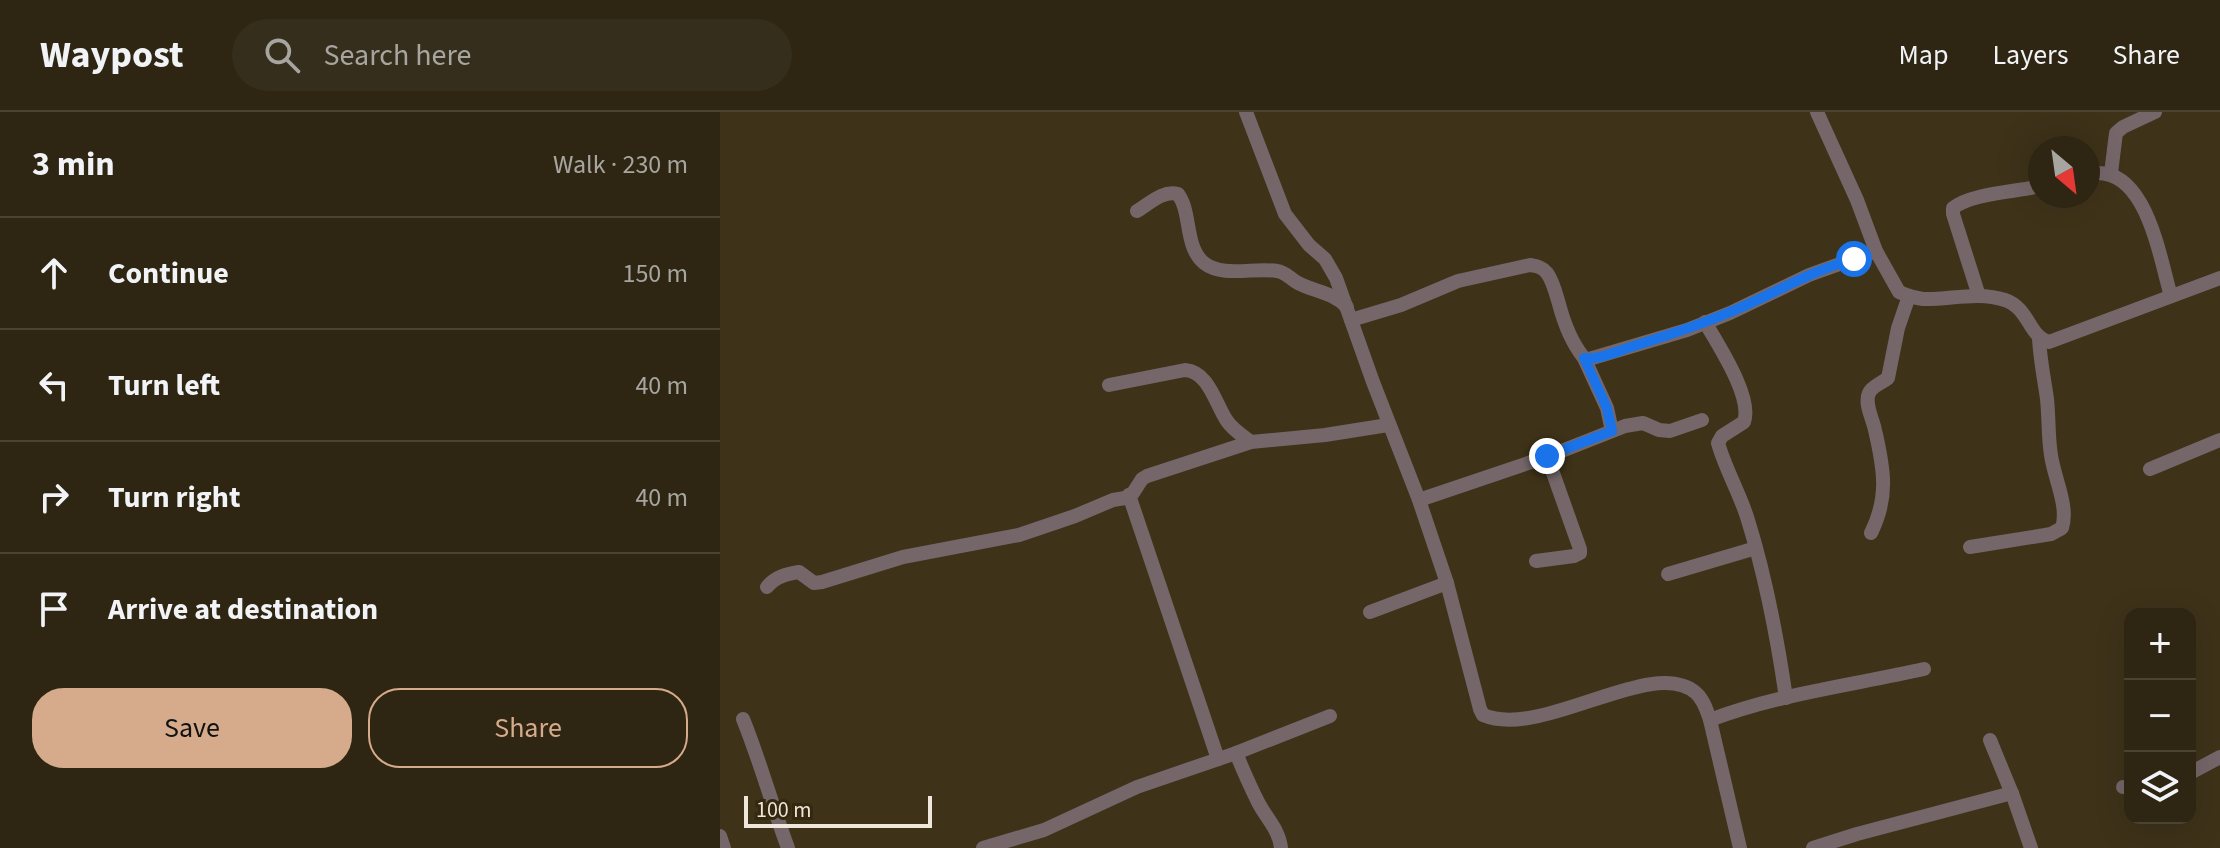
<!DOCTYPE html>
<html lang="en">
<head>
<meta charset="utf-8">
<style>
	body { margin:0; font-family:"Source Sans 3",sans-serif; background:#362e1c; color:#f1f3f6 }
	.controls { position:absolute; right:24px; bottom:24px; display:grid; overflow:hidden; border-radius:16px; box-shadow:0 8px 32px #0002 }
	.controls button { width:72px; height:72px; display:grid; place-items:center; padding:0; border:0; border-bottom:2px solid #494333; background:#2e2613; color:#f1f3f6; font:40px sans-serif }
	.compass { position:absolute; left:1308px; top:24px; width:72px; height:72px; border-radius:50%; background:#2e2613; box-shadow:0 8px 32px #0002; rotate:151deg }
	.scale { position:absolute; left:24px; bottom:20px; width:188px; box-sizing:border-box; padding-left:8px; border:4px solid #efe7d9; border-top:0; font-size:22px; line-height:28px; white-space:nowrap; color:#efe7d9; -webkit-text-stroke:6px #34280f; paint-order:stroke }
	.stop { position:absolute; width:24px; height:24px; margin:-18px; border:6px solid #1a73e8; border-radius:50%; background:#fff }
	.stop.end { background:#1a73e8; border-color:#fff; box-shadow:0 2px 8px #0008 }
	.list { margin:0; padding:0; list-style:none }
	h2 { display:flex; justify-content:space-between; align-items:center; height:104px; margin:0; padding:0 32px; font-size:34px }
	h2 small { font-size:26px; font-weight:400; color:#a7a5a0 }
	.list li { display:grid; grid-template-columns:52px 1fr auto; gap:24px; align-items:center; box-sizing:border-box; height:112px; padding:0 32px; border-top:2px solid #494333 }
	.list b { display:block; font-size:30px; white-space:nowrap }
	.list em { font-size:26px; font-style:normal; color:#a7a5a0 }
	.actions { display:flex; gap:16px; padding:24px 32px }
	.actions a { flex:1; padding:18px 0; border:2px solid #d6ab8b; border-radius:32px; text-align:center; font-size:28px; color:#d6ab8b }
	.actions .main { background:#d6ab8b; color:#111 }
	.icon { flex:none; width:44px; height:44px; fill:none; stroke:currentColor; stroke-width:2; stroke-linecap:round; stroke-linejoin:round }
	.map { position:relative; flex:none; width:1500px; height:736px; overflow:hidden }
	header { display:flex; align-items:center; gap:48px; box-sizing:border-box; height:112px; padding:0 40px; background:#2e2613; border-bottom:2px solid #494333 }
	header strong { font-size:38px }
	nav { display:flex; gap:44px; margin-inline-start:auto; font-size:28px }
	.search { width:560px; height:72px; background:#362e1c; display:flex; align-items:center; gap:20px; box-sizing:border-box; padding:0 28px; border-radius:44px; color:#a7a5a0; font-size:30px }
	main { display:flex }
	aside { flex:1; background:#2e2613 }
	.map>svg:first-child { display:block }
	.lines { fill:none; stroke-linecap:round; stroke-linejoin:round }
	.street { stroke:#746669; stroke-width:14 }
	.route { stroke:#1a73e8; stroke-width:10 }
</style>
</head>
<body>
<header>
<strong>Waypost</strong>
<div class="search"><svg class="icon" aria-label="search" viewBox="0 0 24 24"><circle cx="10" cy="10" r="6"/><path d="M15 15l6 6"/></svg>Search here</div>
<nav><a>Map</a><a>Layers</a><a>Share</a></nav>
</header>
<main>
<aside>
<h2>3 min<small>Walk · 230 m</small></h2>
<ul class="list">
<li><svg class="icon" aria-label="ahead" viewBox="0 0 24 24"><path d="M12 20V5M6 11l6-6 6 6"/></svg><div><b>Continue</b></div><em>150 m</em></li>
<li><svg class="icon" aria-label="left" viewBox="0 0 24 24"><path d="M17 20v-9H6M10 6l-5 5 5 5"/></svg><div><b>Turn left</b></div><em>40 m</em></li>
<li><svg class="icon" aria-label="right" viewBox="0 0 24 24"><path d="M7 20v-9h11M14 6l5 5-5 5"/></svg><div><b>Turn right</b></div><em>40 m</em></li>
<li><svg class="icon" aria-label="arrive" viewBox="0 0 24 24"><path d="M6 21V4h12l-3 4 3 4H6"/></svg><div><b>Arrive at destination</b></div></li>
</ul>
<div class="actions"><a class="main">Save</a><a>Share</a></div>
</aside>
<div class="map">
<svg width="1500" height="736" viewBox="0 0 1500 736">
	<rect width="100%" height="100%" fill="#3e3219"/>
	<g class="lines">
		<g class="street">
			<path d="M526 0 565 102 589 133 605 147 616 166 653 270 699 388 727 471 760 597 763 603C823 628 932 543 976 581 984 588 987 599 990 608L1020 736"/>
			<path d="M1097 0 1137 88 1156 139 1179 180C1186 183 1195 186 1203 187 1230 188 1257 179 1285 188 1309 196 1309 225 1329 230L1500 166"/>
			<path d="M1391 61 1396 21 1403 15 1435 0"/>
			<path d="M1368 62C1426 50 1439 144 1451 184"/>
			<path d="M417 99C430 91 443 78 458 82 472 101 464 134 484 151 503 166 535 155 557 159 566 160 570 167 578 171 595 180 613 180 627 195"/>
			<path d="M1259 184 1233 102V96C1252 81 1296 80 1320 74"/>
			<path d="M631 208 681 193 738 169 810 153C817 154 822 155 827 161 833 169 836 182 839 192 844 211 851 230 864 246L869 247 967 218 1010 201 1089 163 1156 139"/>
			<path d="M985 210C998 233 1033 285 1024 310L1002 324 998 331C1005 356 1019 380 1027 405 1046 465 1057 524 1066 586"/>
			<path d="M864 246 887 296 892 319"/>
			<path d="M389 273 465 258C489 260 495 291 507 309 513 318 523 324 531 330"/>
			<path d="M1430 357 1500 328"/>
			<path d="M409 383 498 647"/>
			<path d="M699 388 829 344 905 314 923 311 939 318 950 319 982 308"/>
			<path d="M1151 421C1169 385 1164 357 1155 318 1153 307 1144 292 1149 281 1152 274 1162 271 1168 266L1178 216 1189 184"/>
			<path d="M1250 435 1331 422 1342 416C1349 394 1334 366 1331 343 1328 325 1329 306 1327 287 1324 266 1320 247 1319 226"/>
			<path d="M816 449 854 444 860 441V437L827 344"/>
			<path d="M948 462 1036 436"/>
			<path d="M47 475C55 465 66 462 79 460L94 471 102 470 183 445 299 423 355 404 393 388 405 386 413 381 422 367 427 364 531 330 605 323 668 313"/>
			<path d="M650 500 727 471"/>
			<path d="M23 607C40 649 52 693 68 736"/>
			<path d="M990 608C1058 582 1133 573 1204 557"/>
			<path d="M1270 628 1293 684 1311 736"/>
			<path d="M516 641C523 658 530 674 538 690 546 706 559 717 561 736"/>
			<path d="M1470 661 1500 645"/>
			<path d="M1403 675H1410"/>
			<path d="M0 724 4 736"/>
			<path d="M263 736 324 718 417 675 516 641 610 604"/>
			<path d="M1093 736 1137 722 1292 681"/>
		</g>
	</g>
	<g class="lines">
		<path class="route" d="M827 344 892 319 887 296 864 246C879 248 897 239 911 235 945 224 978 214 1010 200 1052 183 1090 159 1134 147"/>
	</g>
</svg>
<div class="controls">
<button>+</button>
<button>−</button>
<button><svg class="icon" aria-label="layers" viewBox="0 0 24 24"><path d="M12 4l9 5-9 5-9-5zM3 14l9 5 9-5"/></svg></button>
</div>
<svg class="compass" viewBox="-18 -18 36 36"><path d="M0-13l5 13h-10z" fill="#e53935"/><path d="M0 13l5-13h-10z" fill="#a7a5a0"/></svg>
<div class="scale">100 m</div>
<div class="stop" style="left:1134px;top:147px"></div>
<div class="stop end" style="left:827px;top:344px"></div>
</div>
</main>
</body>
</html>
